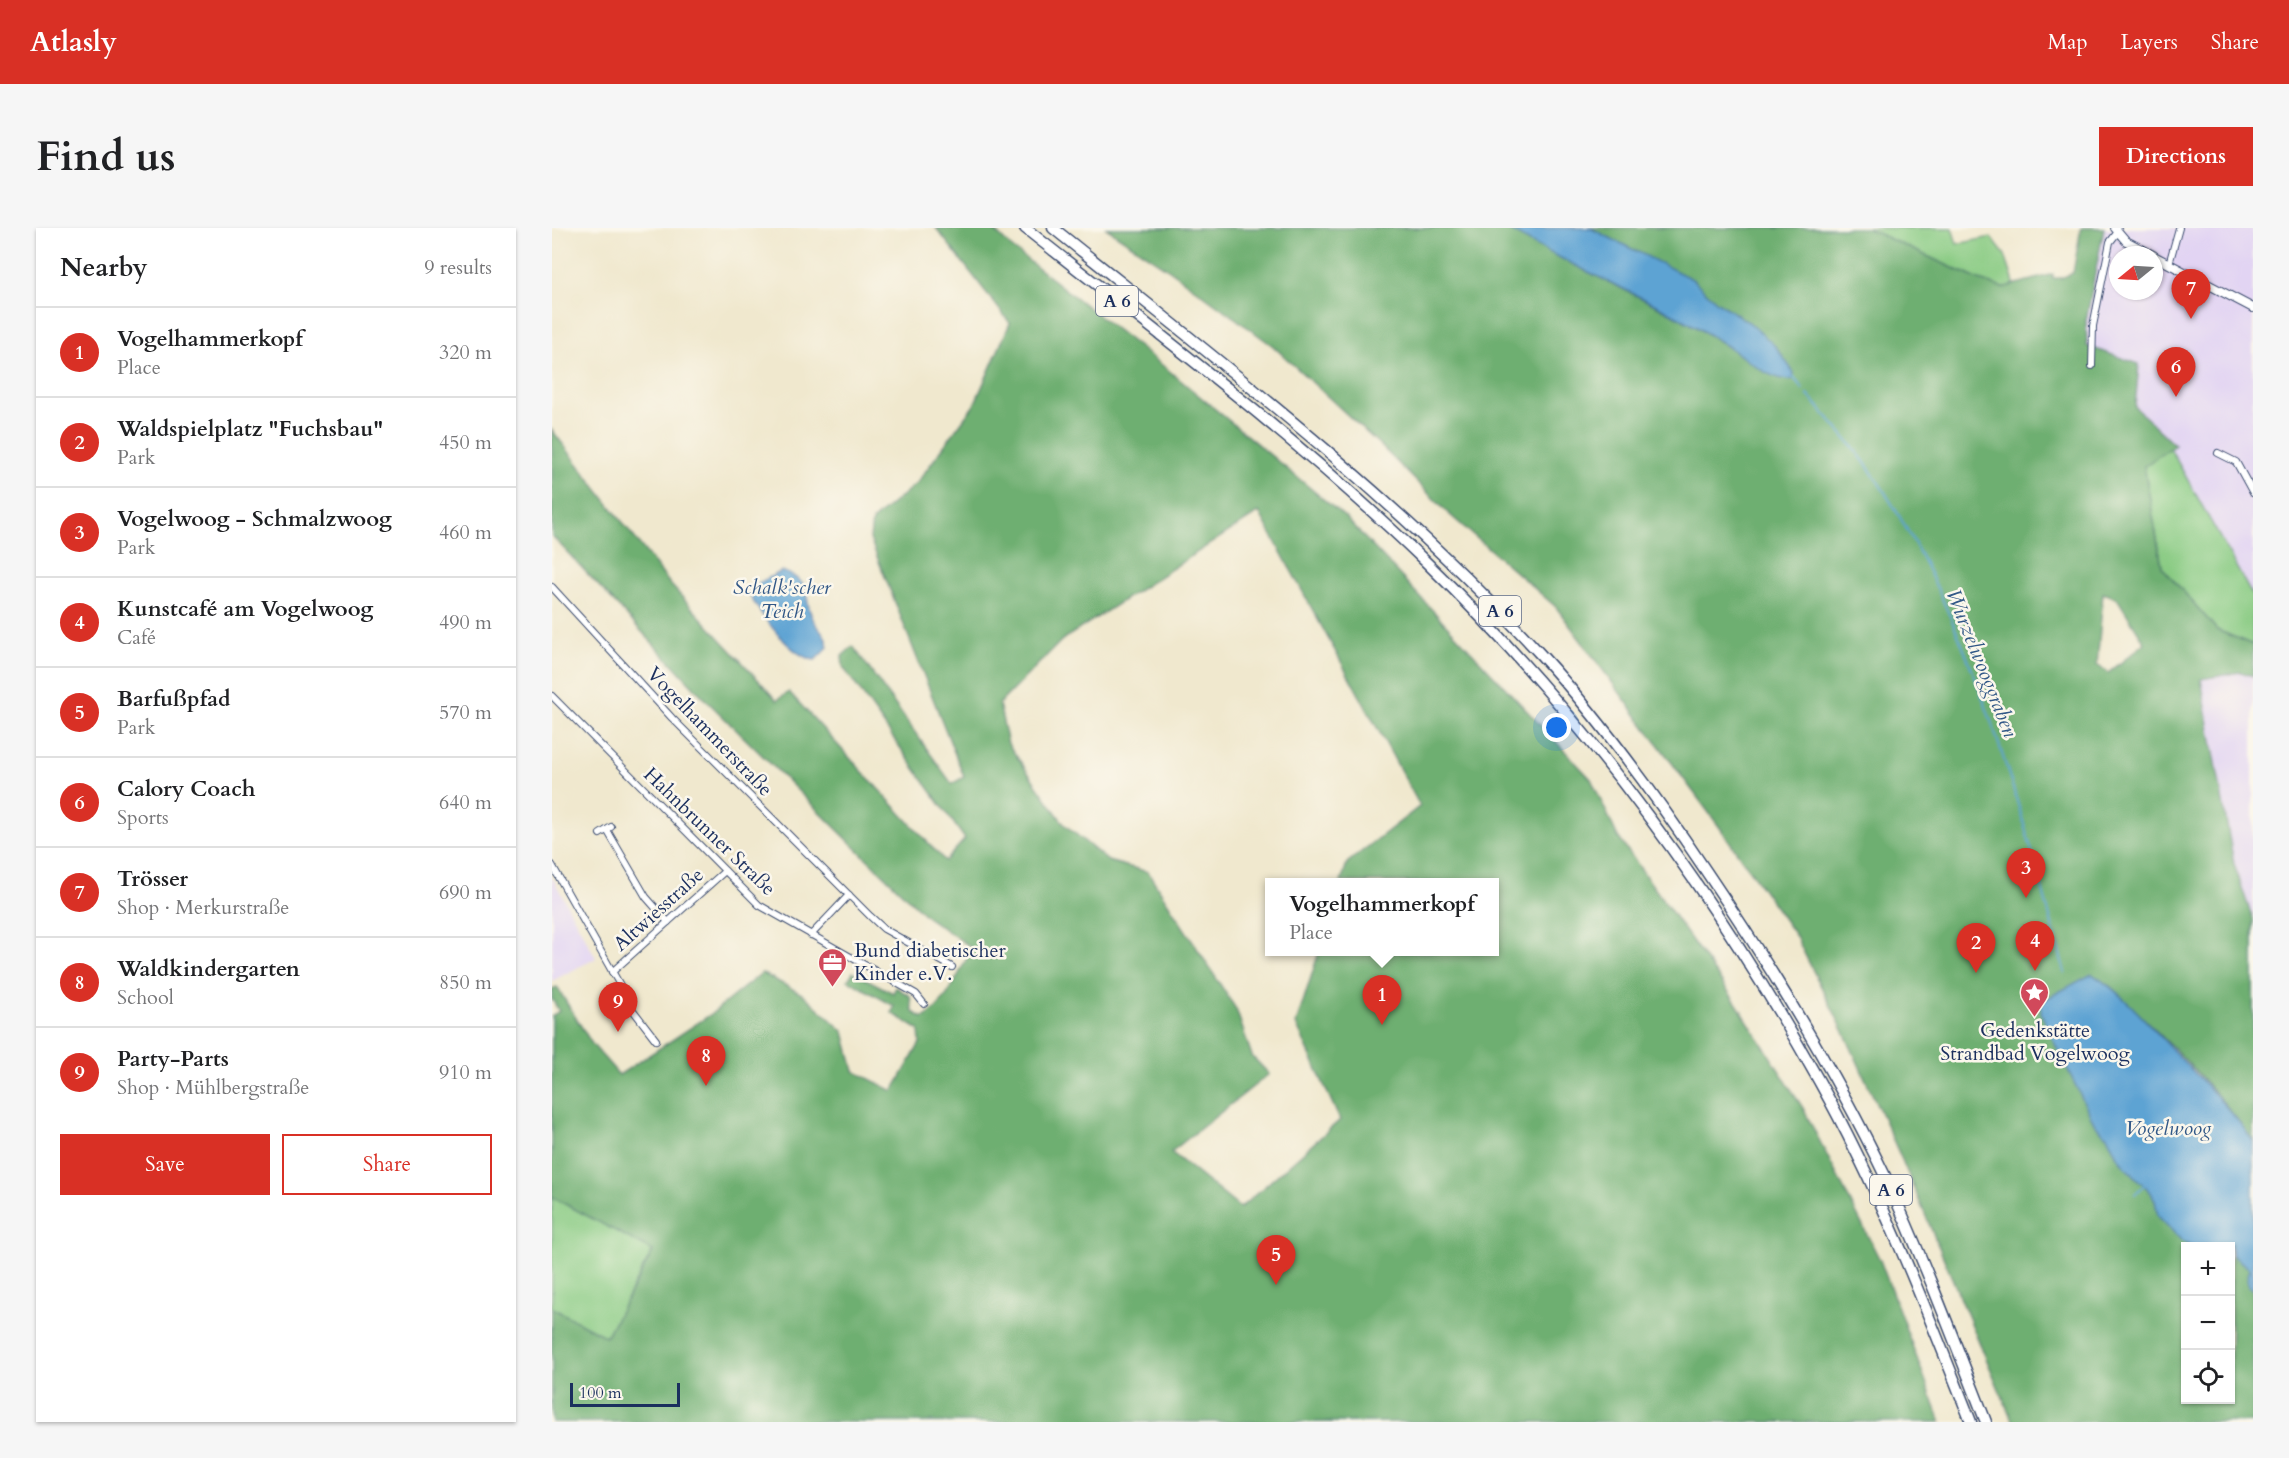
<!DOCTYPE html>
<html lang="en">
<head>
<meta charset="utf-8">
<style>
	body { margin:0; font-family:Cardo,serif; background:#f6f6f6; color:#202124 }
	.controls { position:absolute; right:18px; bottom:18px; display:grid; overflow:hidden; border-radius:0px; box-shadow:0 2px 4px #0004 }
	.controls button { width:54px; height:54px; display:grid; place-items:center; padding:0; border:0; border-bottom:2px solid #e0e0e0; background:#fff; color:#202124; font:30px sans-serif }
	.compass { position:absolute; left:1557px; top:18px; width:54px; height:54px; border-radius:50%; background:#fff; box-shadow:0 2px 4px #0004; rotate:252deg }
	.scale { position:absolute; left:18px; bottom:15px; width:110px; box-sizing:border-box; padding-left:6px; border:3px solid #1b2f5e; border-top:0; font-size:16px; line-height:21px; white-space:nowrap; color:#1b2f5e; -webkit-text-stroke:4px #fbf7ec; paint-order:stroke }
	.you { position:absolute; left:1005px; top:500px; width:21px; height:21px; margin:-15px; border:4px solid #fff; border-radius:50%; background:#1a73e8; box-shadow:0 0 0 9px #1a73e833 }
	.badge { display:grid; place-items:center; width:39px; height:39px; border-radius:50%; background:#d93025; color:#fff; font-size:20px; font-weight:700 }
	.pin { position:absolute; translate:-50% -50px; filter:drop-shadow(0 2px 3px #0008) }
	.pin::after { content:''; position:absolute; top:32px; width:21px; height:18px; background:inherit; clip-path:polygon(0 0,100% 0,50% 100%) }
	.popup { position:absolute; left:713px; top:650px; width:234px; height:78px; box-sizing:border-box; display:grid; place-content:center; border-radius:0px; background:#fff; filter:drop-shadow(0 2px 4px #0005); font-size:20px; white-space:nowrap; color:#757577 }
	.popup b { font-size:22px; color:#202124 }
	.popup::after { content:''; position:absolute; left:50%; top:100%; margin-left:-12px; border:12px solid transparent; border-top-color:#fff }
	.list { margin:0; padding:0; list-style:none }
	h2 { display:flex; justify-content:space-between; align-items:center; height:78px; margin:0; padding:0 24px; font-size:26px }
	h2 small { font-size:20px; font-weight:400; color:#757577 }
	.list li { display:grid; grid-template-columns:39px 1fr auto; gap:18px; align-items:center; box-sizing:border-box; height:90px; padding:0 24px; border-top:2px solid #e0e0e0 }
	.list b { display:block; font-size:22px; white-space:nowrap }
	.list p { margin:0; font-size:20px; white-space:nowrap; color:#757577 }
	.list em { font-size:20px; font-style:normal; color:#757577 }
	.actions { display:flex; gap:12px; padding:18px 24px }
	.actions a { flex:1; padding:14px 0; border:2px solid #d93025; border-radius:0px; text-align:center; font-size:21px; color:#d93025 }
	.actions .main { background:#d93025; color:#fff }
	.icon { flex:none; width:33px; height:33px; fill:none; stroke:currentColor; stroke-width:2; stroke-linecap:round; stroke-linejoin:round }
	.map { position:relative; flex:none; width:1701px; height:1194px; overflow:hidden; border-radius:0px }
	header { display:flex; align-items:center; gap:36px; box-sizing:border-box; height:84px; padding:0 30px; background:#d93025; color:#fff }
	header strong { font-size:28px }
	nav { display:flex; gap:33px; margin-inline-start:auto; font-size:21px }
	.intro { display:flex; align-items:center; justify-content:space-between; box-sizing:border-box; height:144px; padding:0 36px }
	h1 { margin:0; font-size:42px }
	.button { padding:15px 27px; border-radius:0px; background:#d93025; color:#fff; font-size:21px; font-weight:700 }
	main { display:flex; gap:36px; padding:0 36px }
	aside { flex:1; background:#fff; border-radius:0px; box-shadow:0 2px 4px #0004 }
	.map>svg:first-child { display:block }
	.built { fill:#e2d4f3; fill-rule:evenodd }
	.green { fill:#89cb83; stroke:#527d70; stroke-width:1.5 }
	.forest { fill:#6eaf71; stroke:#446f68; stroke-width:1.5; fill-rule:evenodd }
	.water { fill:#5da3d3; stroke:#3c6998; stroke-width:1.5 }
	.lines { fill:none; stroke-linecap:round; stroke-linejoin:round }
	.stream { stroke:#5da3d3; stroke-width:2 }
	.minor-casing { stroke:#3b4b6f; stroke-width:8 }
	.tertiary-casing { stroke:#3b4b6f; stroke-width:10 }
	.motorway-casing { stroke:#3b4b6f; stroke-width:13 }
	.minor { stroke:#fff; stroke-width:6 }
	.tertiary { stroke:#fff; stroke-width:8 }
	.motorway { stroke:#fff; stroke-width:10 }
	.labels { text-anchor:middle; stroke-width:5; stroke-linejoin:round; paint-order:stroke }
	.shield { fill:#fbf7ec; stroke:#5e6b89; stroke-width:1.5 }
	.shield-label { font-size:18px; font-weight:bold; fill:#1b2f5e }
	.street-label { font-size:20px; fill:#1b2f5e; stroke:#fbf7ec }
	.poi-label { font-size:20px; fill:#1b2f5e; stroke:#fbf7ec; text-anchor:start }
	.water-label { font-size:21px; font-style:italic; fill:#325887; stroke:#fbf7ec }
</style>
</head>
<body>
<header>
<strong>Atlasly</strong>
<nav><a>Map</a><a>Layers</a><a>Share</a></nav>
</header>
<div class="intro"><h1>Find us</h1><a class="button">Directions</a></div>
<main>
<aside>
<h2>Nearby<small>9 results</small></h2>
<ul class="list">
<li><span class="badge">1</span><div><b>Vogelhammerkopf</b><p>Place</p></div><em>320 m</em></li>
<li><span class="badge">2</span><div><b>Waldspielplatz &quot;Fuchsbau&quot;</b><p>Park</p></div><em>450 m</em></li>
<li><span class="badge">3</span><div><b>Vogelwoog - Schmalzwoog</b><p>Park</p></div><em>460 m</em></li>
<li><span class="badge">4</span><div><b>Kunstcafé am Vogelwoog</b><p>Café</p></div><em>490 m</em></li>
<li><span class="badge">5</span><div><b>Barfußpfad</b><p>Park</p></div><em>570 m</em></li>
<li><span class="badge">6</span><div><b>Calory Coach</b><p>Sports</p></div><em>640 m</em></li>
<li><span class="badge">7</span><div><b>Trösser</b><p>Shop · Merkurstraße</p></div><em>690 m</em></li>
<li><span class="badge">8</span><div><b>Waldkindergarten</b><p>School</p></div><em>850 m</em></li>
<li><span class="badge">9</span><div><b>Party-Parts</b><p>Shop · Mühlbergstraße</p></div><em>910 m</em></li>
</ul>
<div class="actions"><a class="main">Save</a><a>Share</a></div>
</aside>
<div class="map">
<svg width="1701" height="1194" viewBox="0 0 1701 1194">
	<rect width="100%" height="100%" fill="#fbf7ec"/>
	<filter id="ink" filterUnits="userSpaceOnUse"><feTurbulence type="fractalNoise" baseFrequency=".0167" numOctaves="2"/><feDisplacementMap in="SourceGraphic" scale="12" xChannelSelector="R" yChannelSelector="G"/><feConvolveMatrix kernelMatrix="1 2 1 2 8 2 1 2 1" color-interpolation-filters="sRGB"/></filter>
	<filter id="wash" filterUnits="userSpaceOnUse"><feTurbulence type="fractalNoise" baseFrequency=".008" numOctaves="4" result="noise"/><feDisplacementMap in="SourceGraphic" scale="24" xChannelSelector="R" yChannelSelector="G"/><feGaussianBlur stdDeviation="1.35" result="paint"/><feColorMatrix in="noise" values="0 0 0 0 0 0 0 0 0 0 0 0 0 0 0 0 0 1.4 0 .05"/><feComposite in="paint" operator="in"/></filter>
	<g filter="url(#wash)">
		<rect width="100%" height="100%" fill="#f0e8ce"/>
		<g class="built">
			<path d="M1552 0H1701V417L1618 220 1623 217 1583 179 1587 136 1535 118 1534 93ZM1566 27H1602V63H1566Z"/>
			<path d="M1690 444 1701 448V692L1682 636 1649 451Z"/>
			<path d="M0 649 44 730 0 753Z"/>
		</g>
		<g class="green">
			<path d="M1314 0H1400L1405 16 1439 9 1453 27 1463 58 1450 60 1427 52Z"/>
			<path d="M1618 220 1701 369V417L1665 402 1610 339 1592 238Z"/>
			<path d="M0 969 101 1022 54 1109 0 1080Z"/>
		</g>
		<g class="forest">
			<path d="M384 0H440L459 19 615 141 794 290 1039 551 1066 609 1183 773 1251 880 1328 1032 1389 1194H0V1080L54 1109 101 1023 0 969V788L7 783 0 771V761L5 759 40 816 67 847 158 787 210 745 252 767 292 804 302 843 341 863 368 815 367 802 340 785 342 778 296 752 301 744 341 765 344 759 358 768 361 784 371 790C395 778 408 742 420 720L375 689 309 625 155 473 0 308V202L118 356 225 472 237 464 393 633 413 611 291 439 290 428 301 418 400 556 412 549 318 311 320 293 365 255 422 177 458 95ZM707 284 868 578 795 635 789 654H942V724H767L744 796 788 892 688 980 619 924 717 846 700 828 684 781 596 644 556 633 512 596 456 516 447 476 510 412Z"/>
			<path d="M554 0H954C1024 43 1102 71 1172 116 1192 128 1215 152 1240 152L1242 145 1198 95 1165 74 1140 51 1038 0H1314L1427 52 1450 60 1501 46 1500 50H1509L1521 45 1529 0H1552L1534 93 1535 118 1587 136 1583 179 1623 217 1592 238 1610 339 1665 402 1701 417V448L1689 444 1649 451 1682 636 1701 692V913C1663 858 1606 804 1558 758L1540 746 1490 773 1504 818 1543 896 1556 909 1565 928 1575 941 1598 963 1603 972 1606 988 1629 1012 1638 1018H1634V1172H1678L1679 1026 1698 1041 1697 1059 1701 1061V1194H1461L1347 925 1291 802 1243 707 1166 597 1004 379 897 286 829 218 721 118 616 41ZM1551 365 1565 370 1593 415 1556 445 1545 437Z"/>
		</g>
		<g class="water">
			<path d="M954 0H1038L1140 51 1165 74 1198 95 1224 119 1242 145 1240 152C1215 152 1192 128 1172 116 1103 70 1024 43 954 0Z"/>
			<path d="M230 343C264 356 249 367 261 391 266 401 275 406 276 419L263 432C240 430 208 386 197 366L199 359Z"/>
			<path d="M1540 746C1570 765 1593 792 1618 819 1646 849 1677 878 1701 913V1061L1697 1059 1695 1051 1698 1041 1679 1026 1678 1018H1638L1629 1012 1606 988 1603 972 1598 963 1575 941 1565 928 1556 909 1543 896 1496 802 1489 784 1490 773Z"/>
		</g>
		<g class="lines">
			<g class="stream">
				<path d="M1241 149 1251 161"/>
				<path d="M1255 166C1276 190 1298 213 1316 239 1417 384 1468 576 1513 745"/>
				<path d="M1583 966 1593 956"/>
			</g>
		</g>
	</g>
	<g filter="url(#ink)">
		<g class="lines">
			<defs>
				<g id="minor">
					<path d="M1617 36 1627 0"/>
					<path d="M1540 138 1541 98 1558 14 1565 5"/>
					<path d="M1666 225 1684 234 1701 265"/>
					<path d="M0 359 120 490 318 688 332 701 400 739"/>
					<path d="M0 468 207 677 364 766 372 776"/>
					<path d="M55 602 94 669 116 694"/>
					<path d="M48 606 59 599"/>
					<path d="M0 637 69 759 74 773 104 812"/>
					<path d="M259 707 297 667"/>
					<path d="M60 744 173 643"/>
				</g>
				<g id="tertiary">
					<path d="M1563 0 1574 13 1601 27"/>
					<path d="M1602 28 1701 80"/>
				</g>
				<g id="motorway">
					<path d="M473 0C609 108 748 212 873 333 1030 485 1160 662 1267 853 1328 962 1373 1078 1419 1194"/>
					<path d="M501 0C670 136 843 267 990 428 1051 495 1104 568 1154 643 1221 742 1283 843 1334 950 1371 1030 1402 1112 1434 1194"/>
				</g>
			</defs>
			<use href="#minor" class="minor-casing"/>
			<use href="#tertiary" class="tertiary-casing"/>
			<use href="#motorway" class="motorway-casing"/>
			<use href="#minor" class="minor"/>
			<use href="#tertiary" class="tertiary"/>
			<use href="#motorway" class="motorway"/>
		</g>
	</g>
	<defs>
		<symbol id="office-pin" viewBox="-11 -11 22 30"><path d="M0 17L-7.5 6A9.5 9.5 0 1 1 7.5 6Z" fill="#d1495b" stroke="#fbf7ec"/><path d="M-6-3h4V-5.5h4V-3h4V5H-6ZM-1-4.5V-3h2v-1.5ZM-6 0V1H6V0Z" fill="#fff"/></symbol>
		<symbol id="sight-pin" viewBox="-11 -11 22 30"><path d="M0 17L-7.5 6A9.5 9.5 0 1 1 7.5 6Z" fill="#d1495b" stroke="#fbf7ec"/><path d="M0-6L1.8-2.2L6-1.7L2.9 1.2L3.7 5.4L0 3.3L-3.7 5.4L-2.9 1.2L-6-1.7L-1.8-2.2Z" fill="#fff"/></symbol>
	</defs>
	<g fill-rule="evenodd">
		<use href="#office-pin" x="264" y="718" width="33" height="45"/>
		<use href="#sight-pin" x="1466" y="748" width="33" height="45"/>
	</g>
	<g class="labels">
		<g class="shield">
			<rect x="544" y="58" width="42" height="30" rx="4.5"/>
			<rect x="927" y="368" width="42" height="30" rx="4.5"/>
			<rect x="1318" y="947" width="42" height="30" rx="4.5"/>
		</g>
		<g class="shield-label">
			<text x="565" y="79">A 6</text>
			<text x="948" y="389">A 6</text>
			<text x="1339" y="968">A 6</text>
		</g>
		<g class="street-label">
			<text transform="translate(158 503) rotate(46)" y="7">Vogelhammerstraße</text>
			<text transform="translate(158 603) rotate(44)" y="7">Hahnbrunner Straße</text>
			<text transform="translate(106 681) rotate(-42)" y="7">Altwiesstraße</text>
		</g>
		<g class="poi-label">
			<text x="302" y="729">Bund diabetischer<tspan x="302" dy="23">Kinder e.V.</tspan></text>
			<text x="1483" y="809" text-anchor="middle">Gedenkstätte<tspan x="1483" dy="23">Strandbad Vogelwoog</tspan></text>
		</g>
		<g class="water-label">
			<text x="230" y="366">Schalk'scher<tspan x="230" dy="24">Teich</tspan></text>
			<text transform="translate(1430 435) rotate(68)" y="7">Wurzelwooggraben</text>
			<text x="1616" y="907">Vogelwoog</text>
		</g>
	</g>
</svg>
<div class="controls">
<button>+</button>
<button>−</button>
<button><svg class="icon" aria-label="locate" viewBox="0 0 24 24"><circle cx="12" cy="12" r="6"/><path d="M12 2v4M12 18v4M2 12h4M18 12h4"/></svg></button>
</div>
<svg class="compass" viewBox="-18 -18 36 36"><path d="M0-13l5 13h-10z" fill="#e53935"/><path d="M0 13l5-13h-10z" fill="#757577"/></svg>
<div class="scale">100 m</div>
<div class="you"></div>
<div class="pin badge" style="left:830px;top:797px">1</div>
<div class="popup"><b>Vogelhammerkopf</b>Place</div>
<div class="pin badge" style="left:1424px;top:745px">2</div>
<div class="pin badge" style="left:1474px;top:670px">3</div>
<div class="pin badge" style="left:1483px;top:743px">4</div>
<div class="pin badge" style="left:724px;top:1057px">5</div>
<div class="pin badge" style="left:1624px;top:169px">6</div>
<div class="pin badge" style="left:1639px;top:91px">7</div>
<div class="pin badge" style="left:154px;top:858px">8</div>
<div class="pin badge" style="left:66px;top:804px">9</div>
</div>
</main>
</body>
</html>
